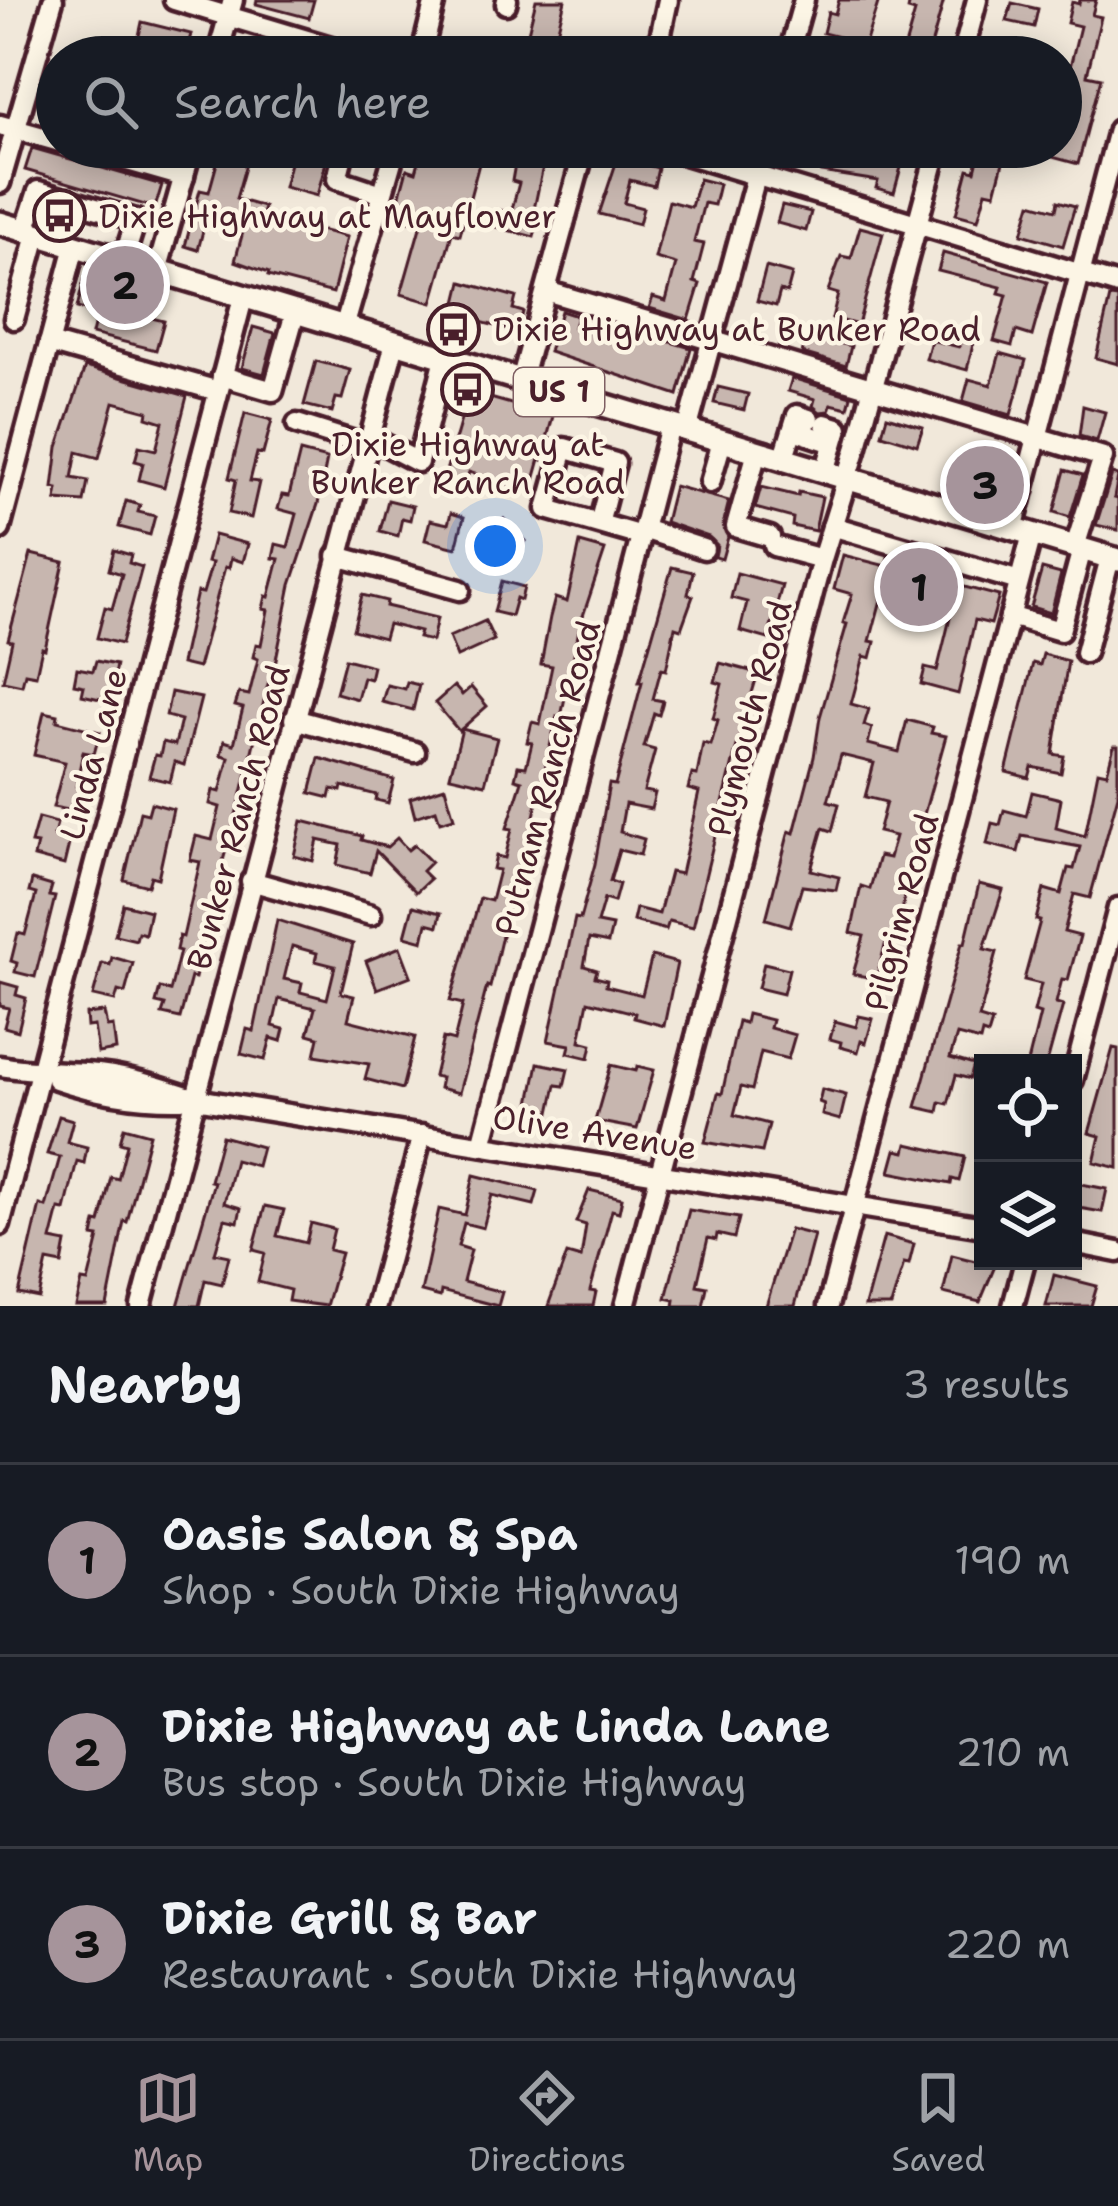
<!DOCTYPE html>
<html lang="en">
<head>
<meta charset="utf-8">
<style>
	body { margin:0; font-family:"Shantell Sans",sans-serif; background:#20242c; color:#f1f3f6 }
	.controls { position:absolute; right:36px; bottom:36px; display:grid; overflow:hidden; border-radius:0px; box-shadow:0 6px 30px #0003 }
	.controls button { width:108px; height:108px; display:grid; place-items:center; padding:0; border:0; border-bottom:3px solid #363941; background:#171b24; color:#f1f3f6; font:60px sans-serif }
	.you { position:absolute; left:495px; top:546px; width:42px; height:42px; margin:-30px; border:9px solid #fff; border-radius:50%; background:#1a73e8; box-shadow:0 0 0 18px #1a73e833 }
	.badge { display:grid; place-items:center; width:78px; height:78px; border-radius:50%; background:#a6949b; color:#111; font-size:39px; font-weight:700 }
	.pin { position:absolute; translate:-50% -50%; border:6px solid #fff; box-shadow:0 3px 12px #0006 }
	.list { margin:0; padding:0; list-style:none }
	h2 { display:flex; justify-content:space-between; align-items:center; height:156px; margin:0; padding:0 48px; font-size:51px }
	h2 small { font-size:39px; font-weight:400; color:#9ea1a6 }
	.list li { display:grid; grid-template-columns:78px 1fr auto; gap:36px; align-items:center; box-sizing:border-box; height:192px; padding:0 48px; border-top:3px solid #363941 }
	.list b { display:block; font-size:45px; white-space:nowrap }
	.list p { margin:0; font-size:39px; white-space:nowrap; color:#9ea1a6 }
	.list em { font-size:39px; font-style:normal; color:#9ea1a6 }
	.icon { flex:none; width:66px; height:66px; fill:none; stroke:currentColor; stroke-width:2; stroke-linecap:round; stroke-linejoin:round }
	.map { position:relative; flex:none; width:1118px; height:1306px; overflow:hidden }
	.search { position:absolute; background:#171b24; box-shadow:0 6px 30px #0003; left:36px; right:36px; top:36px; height:132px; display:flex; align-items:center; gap:30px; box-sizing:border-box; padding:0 42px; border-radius:66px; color:#9ea1a6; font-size:45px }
	.sheet { height:732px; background:#171b24 }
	nav { display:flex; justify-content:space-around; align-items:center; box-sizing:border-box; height:168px; border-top:3px solid #363941; background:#171b24; font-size:33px; color:#9ea1a6 }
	nav a { display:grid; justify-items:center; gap:6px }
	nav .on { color:#a6949b }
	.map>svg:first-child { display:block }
	.building { fill:#c7b6af; stroke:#4a1f2b; stroke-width:3; fill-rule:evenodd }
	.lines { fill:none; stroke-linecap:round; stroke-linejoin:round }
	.minor-casing { stroke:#4a1f2b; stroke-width:27 }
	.major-casing { stroke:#4a1f2b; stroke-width:30 }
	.minor { stroke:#fcf5e5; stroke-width:18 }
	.major { stroke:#fcf5e5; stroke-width:21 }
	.labels { text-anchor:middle; stroke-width:9; stroke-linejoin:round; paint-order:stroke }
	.shield { fill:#fcf5e5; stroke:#7f5f63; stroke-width:3 }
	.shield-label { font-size:30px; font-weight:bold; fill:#4a1f2b }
	.poi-label { font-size:33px; fill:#4a1f2b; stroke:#fcf5e5; text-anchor:start }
	.street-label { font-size:33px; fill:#4a1f2b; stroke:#fcf5e5 }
</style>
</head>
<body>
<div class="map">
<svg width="1118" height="1306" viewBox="0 0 1118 1306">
	<rect width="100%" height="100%" fill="#f1e8da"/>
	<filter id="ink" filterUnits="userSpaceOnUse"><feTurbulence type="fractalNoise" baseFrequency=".00833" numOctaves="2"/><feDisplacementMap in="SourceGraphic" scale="24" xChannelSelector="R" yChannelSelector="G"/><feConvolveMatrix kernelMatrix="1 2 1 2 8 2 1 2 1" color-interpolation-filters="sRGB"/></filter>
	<g filter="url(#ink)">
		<g class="building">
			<path d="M257 0H314L309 18 256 4Z"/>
			<path d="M536 0H565L551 57H522Z"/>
			<path d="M839 0H879L861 57H847L851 40 823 33 828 12 835 14Z"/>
			<path d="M910 0H944L928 57H902L915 12 908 10Z"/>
			<path d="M1080 0H1096L1092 15 1101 17 1087 75 1101 78 1078 164 1030 151 1031 147H1061L1065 93 1061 92V70L1069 71 1080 26 1067 23 1072 2 1079 4Z"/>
			<path d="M1012 3 1038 9 1034 27 1007 21Z"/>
			<path d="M142 22 191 34 185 57 137 45Z"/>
			<path d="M76 41 124 53 123 57H72Z"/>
			<path d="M294 147H330L317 196 284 187Z"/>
			<path d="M423 147H455L481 156 460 235 452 233 432 303 401 294 421 224 394 217 407 169 416 172Z"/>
			<path d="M518 147H547L532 219 538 220 534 237 492 226 496 209 511 213 519 183 512 181Z"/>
			<path d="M981 147H1007L995 193 986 191 978 220 956 214 968 169 975 171Z"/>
			<path d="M32 148 162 185 155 208 25 170Z"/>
			<path d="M812 148 864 162 867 151 903 160 894 193 876 188 878 181 821 172 822 168 808 164Z"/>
			<path d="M220 152 247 160 236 199 264 207 262 215 347 237 333 293 268 276 269 273 235 261 247 217 209 207 198 250 185 246 200 190 209 192Z"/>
			<path d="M618 157 658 168 654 186 630 180 624 203 643 208 639 224 599 214Z"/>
			<path d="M699 179 719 184 714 205 704 203 694 242 704 244 694 282 700 284 689 320 649 308 653 297 666 301 676 264 655 258 669 201 691 207Z"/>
			<path d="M1058 201 1075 206 1063 246 1022 234 1031 203 1056 210Z"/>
			<path d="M782 205 811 212 806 231 777 223Z"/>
			<path d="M860 227 883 233 858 325 832 318 838 294 828 291 841 256 851 258Z"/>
			<path d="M943 253 1047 282 1032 336 1016 331 1012 346 994 341 1007 295 999 293 1001 287 938 271Z"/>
			<path d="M766 267 792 274 787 293 780 291 776 306 757 301Z"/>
			<path d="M85 276 105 281 96 313 77 308Z"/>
			<path d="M462 282 516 297 513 309 523 312 518 332 454 315Z"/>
			<path d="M1110 297 1118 298V364L1096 358Z"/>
			<path d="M99 305 164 321 156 350 92 334Z"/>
			<path d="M561 311 577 316 574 327 627 342 630 330 691 348 678 395 549 352Z"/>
			<path d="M253 327 275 333 264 374 242 368Z"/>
			<path d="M807 335 851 346 846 366 802 353Z"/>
			<path d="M931 340 959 347 961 341 973 344 967 370 926 359Z"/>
			<path d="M1000 353 1026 360 1011 415 963 401 969 379 991 385Z"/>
			<path d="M316 361 350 370 342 399 336 398 332 412 304 405Z"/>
			<path d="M85 367 187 396 164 487 139 480 143 463 135 461 139 446 156 450 163 422 147 417 148 411 114 402 99 458 77 452 72 478 88 481 84 502 56 500 58 489 53 488 58 447Z"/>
			<path d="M792 378 851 396 848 408 831 404 829 411 820 412 813 406 815 399 788 391Z"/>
			<path d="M718 387 748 394 744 410 714 403Z"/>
			<path d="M469 392 553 416 547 438 554 440 546 461 540 459 531 491 517 487 515 493 496 488 498 481 469 472 465 484 444 478Z"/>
			<path d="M1083 406 1105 412 1097 441 1079 436Z"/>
			<path d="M245 413 272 420 263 454 257 453 250 481 259 482 251 518 229 513 236 480 229 478Z"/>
			<path d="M887 416 923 427 917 445 882 434Z"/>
			<path d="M300 452 327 459 318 504 291 585 271 684H268L241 797 200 942 203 943 195 978 191 977 180 1018 162 1014 165 1005 156 1003 160 988 170 991 180 951 176 950 179 936 183 937 200 862 190 860 196 836 212 840 220 807 210 804 213 790 220 792 229 757 221 755 224 741 234 744 243 708 235 706 239 693 249 695 258 659 253 657 256 644 261 645 268 610 263 609 266 596 269 597 279 559 273 558 276 544 288 547 297 514 278 509 282 495 289 496Z"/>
			<path d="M1065 470 1083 475 1070 517 1054 512Z"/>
			<path d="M1112 474 1118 476 1114 498 1118 499V530L1096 525Z"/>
			<path d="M674 486 729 501 723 525 728 537 722 559 715 557 717 545 709 537 665 522Z"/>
			<path d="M761 487 798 496 799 492 822 497 815 531 792 526 793 518 755 508Z"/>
			<path d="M388 500 413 506 410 520 402 518 398 536 380 531Z"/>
			<path d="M126 501 140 505 138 512 155 516 150 535 119 527Z"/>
			<path d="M451 513 464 517 456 548 425 540 430 520 448 524Z"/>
			<path d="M504 519 526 541 503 566 480 544Z"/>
			<path d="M214 535 248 544 243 562 231 558 229 568 225 567 198 668 181 664 197 592 203 593 212 563 207 562Z"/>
			<path d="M580 543 605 550 580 625 561 717 557 716 526 851 522 850 490 987 487 986 459 1093 439 1088 441 1078 434 1076 443 1038 454 1041 463 1004 450 1001 480 898 491 901 499 870 493 869 496 856 505 858 512 829 507 828 522 781 515 779 518 766 526 767 532 743 527 742 532 722 540 724 552 666 541 664 550 617 555 598 567 602Z"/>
			<path d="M114 550 131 555 129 563 142 567 121 644 97 638 105 607 112 609 122 574 109 570Z"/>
			<path d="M31 554 64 562 45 649 42 648 36 675 25 673 22 685 3 681 12 641 8 640Z"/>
			<path d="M843 555 886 566 888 557 955 576 953 584 999 596 991 624 975 620 958 694 921 684 925 668 937 671 951 614 882 596 870 641 875 642 871 658 864 656 851 704 869 709 864 725 872 728 868 744 899 752 907 720 933 727 931 733 946 736 910 864 901 918 897 917 891 943 886 942 876 979 853 974 864 936 851 933 861 886 870 889 879 856 889 858 895 836 878 832 886 802 865 797 874 763 841 755 828 801 839 804 832 831 823 828 811 870 839 877 836 890 802 886 790 926 766 919 789 831 794 833 814 757 820 717 847 624 843 623 852 594 834 589Z"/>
			<path d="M672 567 693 572 688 594 693 596 681 629 675 627 666 670 661 669 653 699 663 701 659 715 654 713 644 747 655 750 644 791 655 793 651 809 625 804 620 832 644 839 640 855 619 850 610 881 619 884 614 902 604 899 597 923 612 926 608 943 589 939 584 966 597 970 595 977 607 980 606 986 642 995 652 956 677 963 664 1026 634 1018 635 1013 588 1001 580 1041 592 1044 589 1058 568 1053 570 1045 548 1041 575 918 580 919 595 864 609 784 615 785 642 682H639Z"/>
			<path d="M1042 569 1061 574 1051 613 1031 607Z"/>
			<path d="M737 573 782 585 768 639 740 631 747 602 731 598Z"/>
			<path d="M502 581 524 587 521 600 516 598 511 616 494 612Z"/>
			<path d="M362 595 387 601 386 606 437 618 432 641 418 638 420 632 388 624 384 638 353 630Z"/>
			<path d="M485 621 494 640 457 657 449 637Z"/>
			<path d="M1043 654 1068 661 1053 754 1064 756 1061 773 1032 767 1029 778 1006 772 1033 663 1040 665Z"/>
			<path d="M345 659 373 666 370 679 363 677 357 699 336 693Z"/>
			<path d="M96 661 116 665 109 701 82 695 84 686 74 684 77 668 93 671Z"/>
			<path d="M720 663 758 673 740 733 693 927 669 921 666 930 633 921 636 908 659 914 670 872 681 874 699 792 688 789 692 774 697 775 703 743 711 745 718 720 713 718 722 684 715 682Z"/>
			<path d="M407 682 419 685 413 710 382 702 387 685 405 689Z"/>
			<path d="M454 686 462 695 471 687 487 706 459 731 435 703Z"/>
			<path d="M171 692 201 698 184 765 175 762 170 782 149 777 155 755 160 756 163 742 175 745 181 720 166 716Z"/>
			<path d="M44 712 58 715 57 721 100 732 94 754 83 752 76 786 84 787 79 812 53 807 65 762 34 755Z"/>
			<path d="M462 729 497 738 485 784 450 776Z"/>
			<path d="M1114 746H1118V795L1090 898 1074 894 1064 932 1080 936 1068 980 1062 979 1056 1003 1063 1005 1047 1063H1028L1040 1014 1034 1012 1041 984 1024 980 1040 921 1036 920 1044 889 1061 894 1068 868 1074 869 1080 847 1022 836 1018 852 987 844 992 823 1000 825 1004 810 1026 816 1032 792 1061 799 1056 828 1085 836 1098 771 1107 773Z"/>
			<path d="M319 758 394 780 388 803 376 800 377 795 342 786 341 791 332 789 330 798 310 793Z"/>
			<path d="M445 787 454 818 440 822 436 810 415 817 410 798Z"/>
			<path d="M151 803 173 809 158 878 151 876 148 886 124 880 140 812 148 814Z"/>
			<path d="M38 818 57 823 54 836 70 840 64 865 34 857 37 844 31 843Z"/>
			<path d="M302 821 362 836 361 840 387 847 397 838 408 850 414 845 431 862 422 871 430 879 416 892 376 851 370 873 337 865 341 845 318 840 313 861 294 856Z"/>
			<path d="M32 880 52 886 49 896 55 897 35 977 15 972 17 963 11 961 18 933 25 935 36 894 29 892Z"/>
			<path d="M979 884 1003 890 984 949 997 952 979 1018 992 1022 988 1035 982 1033 980 1041 957 1035 950 1058 974 1065 970 1079 956 1075 948 1104 940 1102 938 1112 916 1107 962 943H965Z"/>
			<path d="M123 904 150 911 145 934 138 932 136 940 115 935Z"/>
			<path d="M413 906 441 913 438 926 427 923 423 941 405 936Z"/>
			<path d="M277 920 353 944 341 993 354 996 348 1020 415 1037 402 1089 365 1079 369 1064 315 1055 319 1037 308 1034 315 1008 279 999 273 1026 284 1029 281 1041 271 1038 265 1060 241 1054 247 1029 254 1031ZM292 946 317 953 315 961 335 966 327 999 300 992 302 983 284 979Z"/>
			<path d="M400 947 411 976 377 989 366 961Z"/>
			<path d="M112 957 133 963 125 993 118 991 115 1001 93 996 102 963 110 965Z"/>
			<path d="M764 963 789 969 783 994 758 988Z"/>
			<path d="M0 982 18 987 16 995 26 998 18 1031 4 1027 9 1008 0 1006Z"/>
			<path d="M104 1012 107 1027 113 1026 116 1050 98 1053 94 1026 87 1027 86 1014Z"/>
			<path d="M747 1014 772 1020 770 1028 795 1035 788 1059 761 1052 752 1090 741 1087 734 1115 769 1124 762 1152 705 1142 718 1093 722 1094 738 1021 745 1023Z"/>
			<path d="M859 1016 873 1019 866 1043 861 1041 858 1052 840 1047 841 1042 830 1039 835 1021 856 1027Z"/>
			<path d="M1113 1048 1118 1049V1168L1094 1162 1100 1136 1089 1133Z"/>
			<path d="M538 1063 568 1069 564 1086 556 1085 549 1117 528 1113Z"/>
			<path d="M611 1065 636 1071 637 1066 654 1070 637 1129 595 1121Z"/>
			<path d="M822 1089 846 1095 840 1120 822 1115 824 1104 819 1102Z"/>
			<path d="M59 1116 73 1120 67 1142 87 1147 84 1163 77 1161 65 1210 59 1209 51 1240 66 1243 62 1264 47 1261 39 1298 19 1294 40 1205 46 1207 60 1157 47 1154Z"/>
			<path d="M124 1127 150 1134 127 1222 124 1221 107 1306H76L82 1281 88 1282 99 1237 93 1236 96 1222 100 1223 111 1177 118 1179 127 1144 120 1142Z"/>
			<path d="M222 1136 262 1147 257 1166 235 1160 224 1203 241 1208 238 1222 225 1219 215 1253 229 1256 222 1284 205 1280 199 1306H178L214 1182 210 1181Z"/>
			<path d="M907 1144 965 1157 959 1181 952 1179 951 1184 890 1172 896 1150 905 1152Z"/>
			<path d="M474 1175 538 1191 534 1205 492 1195 483 1228 464 1223 458 1246 471 1250 463 1282 502 1292 498 1306 441 1291 440 1297 421 1292 439 1209 465 1215Z"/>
			<path d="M1076 1183 1107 1189 1102 1212 1073 1207Z"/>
			<path d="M589 1190 622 1198 619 1212 612 1210 590 1291 596 1292 593 1306H548L567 1254 581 1258 586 1225 576 1222Z"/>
			<path d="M265 1206 284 1210 277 1236 306 1243 311 1223 334 1229 329 1250 341 1253 326 1306 288 1301 290 1290 258 1282 265 1253 253 1250Z"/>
			<path d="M689 1210 739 1218 734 1238 717 1234 716 1240 708 1238 697 1285 707 1287 703 1306H674L675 1300 666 1298Z"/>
			<path d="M790 1229 814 1235 795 1306H766Z"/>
			<path d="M884 1236 914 1244 909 1264 904 1263 891 1306H865Z"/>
			<path d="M952 1255 995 1266 980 1302 943 1293Z"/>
			<path d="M1054 1275 1097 1286 1091 1306H1046Z"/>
		</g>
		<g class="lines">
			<defs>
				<g id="minor">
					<path d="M174 0 364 57"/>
					<path d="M506 4 507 0"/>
					<path d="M658 47 668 0"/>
					<path d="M217 57 233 0"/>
					<path d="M421 57 435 0"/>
					<path d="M788 57 804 0"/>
					<path d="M962 57 977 0"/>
					<path d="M0 125 57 141"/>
					<path d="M79 147 184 177"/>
					<path d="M345 147 337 179 382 194"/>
					<path d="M662 147 1118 285"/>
					<path d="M0 183 53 0"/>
					<path d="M25 231 38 191 136 220 123 261"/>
					<path d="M157 271 192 147"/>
					<path d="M546 291 1103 457 1075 547"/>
					<path d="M14 319 37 235"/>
					<path d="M344 328 396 147"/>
					<path d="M49 343 218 391"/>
					<path d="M222 376 273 391 295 313"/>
					<path d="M521 381 585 147"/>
					<path d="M297 424 367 446"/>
					<path d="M793 430 833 443"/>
					<path d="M687 431 764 147"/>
					<path d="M370 437 418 462 445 358"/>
					<path d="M757 452 736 527 770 537"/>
					<path d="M783 460 797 415 809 419"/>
					<path d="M825 472 838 428 825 424"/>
					<path d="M710 483 722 441"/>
					<path d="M599 524 615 463 564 448 547 509 641 536"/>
					<path d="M832 526 1019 581"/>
					<path d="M0 529 75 246"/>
					<path d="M643 529 704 549"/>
					<path d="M1013 529 1118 130"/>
					<path d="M774 546 822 559"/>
					<path d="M337 556 460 590"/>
					<path d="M1010 616 1060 631 1082 549"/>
					<path d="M1085 653 1110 558"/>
					<path d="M294 719 415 752"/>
					<path d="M251 881 371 915"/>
					<path d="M0 1066C29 1071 56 1071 85 1073 123 1075 160 1087 196 1099L983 1227"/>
					<path d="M56 1079C97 1093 139 1100 182 1099"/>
					<path d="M1073 1080 1118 908"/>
					<path d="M482 1145 670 426"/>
					<path d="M0 1225 243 298"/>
					<path d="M1073 1243 1118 1252"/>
					<path d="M141 1306 395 343"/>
					<path d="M376 1306 422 1135"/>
					<path d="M625 1306 822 559 856 450 938 147"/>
					<path d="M828 1306 1032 534"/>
					<path d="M1013 1306 1025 1261"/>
				</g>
				<path id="major" d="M0 223 1118 560"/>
			</defs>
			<use href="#minor" class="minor-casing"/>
			<use href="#major" class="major-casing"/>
			<use href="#minor" class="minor"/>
			<use href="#major" class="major"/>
		</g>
	</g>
	<defs>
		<symbol id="bus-ring" viewBox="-11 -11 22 22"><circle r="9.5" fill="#fcf5e5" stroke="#4a1f2b" stroke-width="1.5"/><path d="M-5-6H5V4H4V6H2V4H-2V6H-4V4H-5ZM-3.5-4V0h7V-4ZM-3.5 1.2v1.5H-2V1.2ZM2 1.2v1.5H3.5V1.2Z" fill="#4a1f2b"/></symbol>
	</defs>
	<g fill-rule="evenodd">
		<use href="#bus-ring" x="30" y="186" width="59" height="59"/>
		<use href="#bus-ring" x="424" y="300" width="59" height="59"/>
		<use href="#bus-ring" x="438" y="360" width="59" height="59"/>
	</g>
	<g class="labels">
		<rect class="shield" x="514" y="368" width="90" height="48" rx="9"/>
		<g class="shield-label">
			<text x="559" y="402">US 1</text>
		</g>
		<g class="poi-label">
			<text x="99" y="228">Dixie Highway at Mayflower</text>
			<text x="493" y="341">Dixie Highway at Bunker Road</text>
			<text x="468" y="456" text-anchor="middle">Dixie Highway at<tspan x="468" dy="38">Bunker Ranch Road</tspan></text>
		</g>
		<g class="street-label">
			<text transform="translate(749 718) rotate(-75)" y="12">Plymouth Road</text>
			<text transform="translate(93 754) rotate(-75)" y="12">Linda Lane</text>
			<text transform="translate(547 778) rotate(-75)" y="12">Putnam Ranch Road</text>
			<text transform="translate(238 817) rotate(-75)" y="12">Bunker Ranch Road</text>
			<text transform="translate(901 912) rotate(-75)" y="12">Pilgrim Road</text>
			<text transform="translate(595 1132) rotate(9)" y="12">Olive Avenue</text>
		</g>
	</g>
</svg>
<div class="controls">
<button><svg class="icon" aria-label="locate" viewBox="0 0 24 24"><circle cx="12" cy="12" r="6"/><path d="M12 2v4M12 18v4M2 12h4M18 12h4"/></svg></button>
<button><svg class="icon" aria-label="layers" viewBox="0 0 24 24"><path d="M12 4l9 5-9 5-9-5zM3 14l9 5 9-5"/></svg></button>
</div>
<div class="you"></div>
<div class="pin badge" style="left:919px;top:587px">1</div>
<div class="pin badge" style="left:125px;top:285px">2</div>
<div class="pin badge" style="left:985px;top:485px">3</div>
<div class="search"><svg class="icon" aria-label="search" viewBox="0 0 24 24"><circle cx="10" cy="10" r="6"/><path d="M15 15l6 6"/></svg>Search here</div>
</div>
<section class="sheet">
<h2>Nearby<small>3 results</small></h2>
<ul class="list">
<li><span class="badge">1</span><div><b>Oasis Salon &amp; Spa</b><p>Shop · South Dixie Highway</p></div><em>190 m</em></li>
<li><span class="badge">2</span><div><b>Dixie Highway at Linda Lane</b><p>Bus stop · South Dixie Highway</p></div><em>210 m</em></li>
<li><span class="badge">3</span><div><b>Dixie Grill &amp; Bar</b><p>Restaurant · South Dixie Highway</p></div><em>220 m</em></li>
</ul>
</section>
<nav>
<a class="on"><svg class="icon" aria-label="map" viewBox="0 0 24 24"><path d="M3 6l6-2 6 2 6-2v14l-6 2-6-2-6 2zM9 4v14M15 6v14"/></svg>Map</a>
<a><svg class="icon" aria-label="directions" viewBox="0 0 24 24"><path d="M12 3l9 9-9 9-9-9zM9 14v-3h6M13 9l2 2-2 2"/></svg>Directions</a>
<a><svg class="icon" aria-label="saved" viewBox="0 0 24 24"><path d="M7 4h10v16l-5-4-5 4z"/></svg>Saved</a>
</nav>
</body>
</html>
